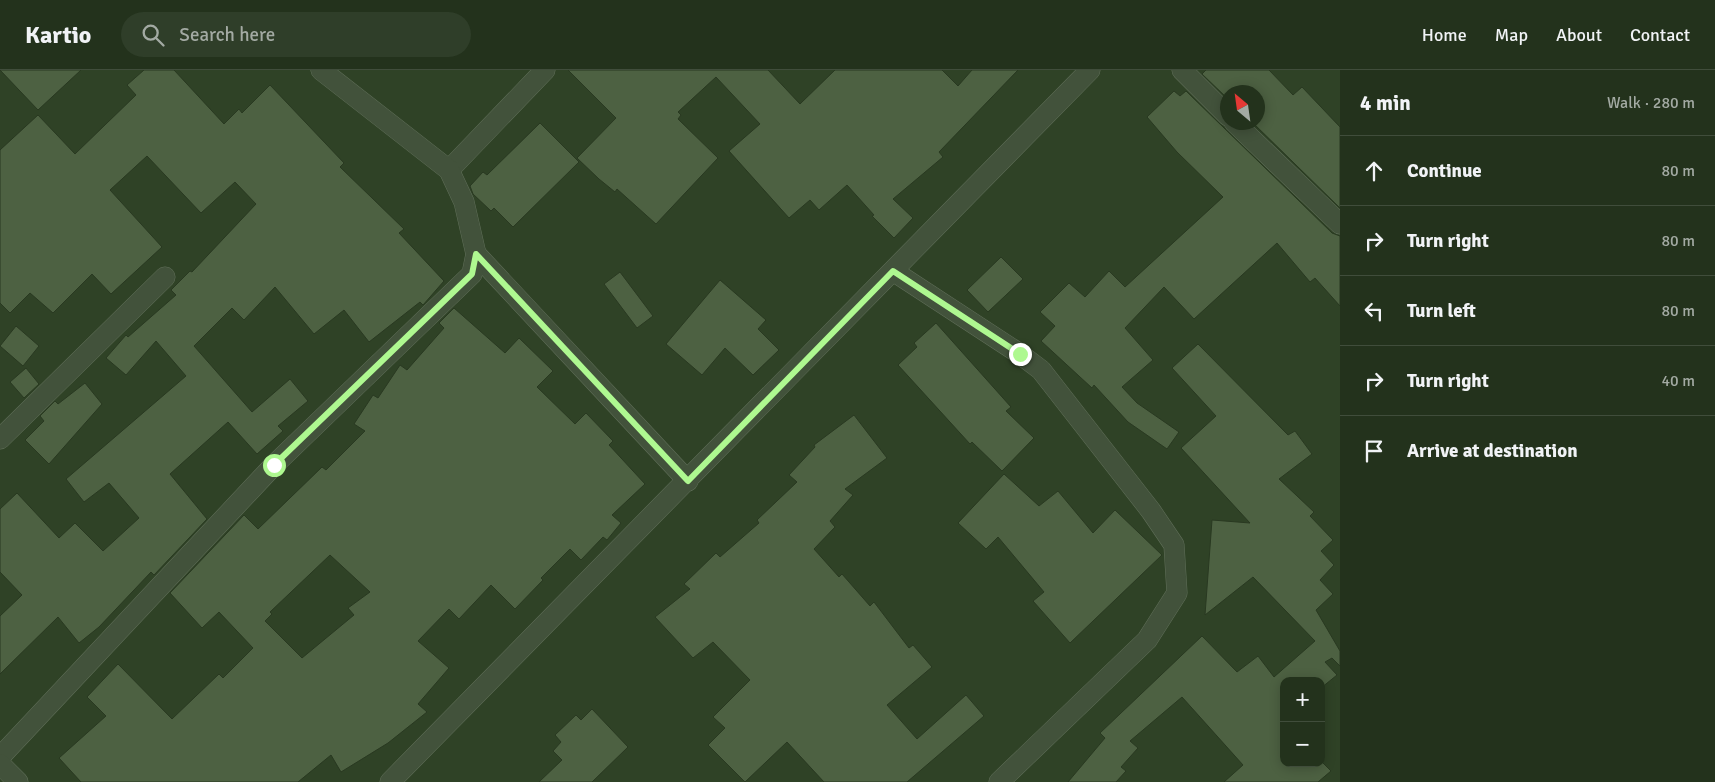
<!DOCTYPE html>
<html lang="en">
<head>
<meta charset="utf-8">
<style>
	body { margin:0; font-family:Signika,sans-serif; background:#2f3e29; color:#f1f3f6 }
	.controls { position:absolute; right:15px; bottom:15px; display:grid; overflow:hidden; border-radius:10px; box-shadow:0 2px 12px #0003 }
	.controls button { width:45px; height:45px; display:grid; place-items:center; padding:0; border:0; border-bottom:1px solid #404d3b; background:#23321c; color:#f1f3f6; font:25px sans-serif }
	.compass { position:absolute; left:1220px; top:15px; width:45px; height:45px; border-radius:50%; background:#23321c; box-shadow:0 2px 12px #0003; rotate:331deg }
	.stop { position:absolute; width:15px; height:15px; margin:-11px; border:4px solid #aef890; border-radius:50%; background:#fff }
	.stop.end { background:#aef890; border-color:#fff; box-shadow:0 1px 5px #0008 }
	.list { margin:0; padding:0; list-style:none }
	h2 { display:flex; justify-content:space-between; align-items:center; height:65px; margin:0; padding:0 20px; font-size:21px }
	h2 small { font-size:16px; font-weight:400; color:#a3aaa3 }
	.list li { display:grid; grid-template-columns:32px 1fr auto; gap:15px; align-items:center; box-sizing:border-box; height:70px; padding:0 20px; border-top:1px solid #404d3b }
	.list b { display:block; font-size:19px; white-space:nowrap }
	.list em { font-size:16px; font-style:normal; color:#a3aaa3 }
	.icon { flex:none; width:28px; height:28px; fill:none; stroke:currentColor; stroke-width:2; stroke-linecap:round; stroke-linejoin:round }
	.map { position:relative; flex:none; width:1340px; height:712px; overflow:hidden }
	header { display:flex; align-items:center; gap:30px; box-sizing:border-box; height:70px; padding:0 25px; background:#23321c; border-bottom:1px solid #404d3b }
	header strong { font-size:24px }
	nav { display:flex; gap:28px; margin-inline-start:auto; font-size:18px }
	.search { width:350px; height:45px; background:#2f3e29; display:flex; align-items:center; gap:12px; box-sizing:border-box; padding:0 18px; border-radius:28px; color:#a3aaa3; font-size:19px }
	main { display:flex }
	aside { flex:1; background:#23321c }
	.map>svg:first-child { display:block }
	.building { fill:#4d6142; stroke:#293921; fill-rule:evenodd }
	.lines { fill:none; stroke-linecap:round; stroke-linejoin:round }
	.street-casing { stroke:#606f59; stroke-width:21 }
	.street { stroke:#42523b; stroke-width:20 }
	.route { stroke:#aef890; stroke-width:6 }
</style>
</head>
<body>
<header>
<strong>Kartio</strong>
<div class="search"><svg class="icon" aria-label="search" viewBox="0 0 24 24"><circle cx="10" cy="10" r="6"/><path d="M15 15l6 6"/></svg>Search here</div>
<nav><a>Home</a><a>Map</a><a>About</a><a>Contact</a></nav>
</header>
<main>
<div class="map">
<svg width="1340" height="712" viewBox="0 0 1340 712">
	<rect width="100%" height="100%" fill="#2f4226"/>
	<g class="building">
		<path d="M0 0H81L38 40Z"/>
		<path d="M144 0H174L224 54 239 39 242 43 270 15 344 93 340 97 404 159 399 163 444 211 423 235 420 232 369 272 344 240 314 264 275 217 244 250 232 238 194 276 252 342 290 309 308 331 278 356 283 361 257 384 228 352 170 404 207 449 154 505 151 502 99 557 79 573 58 547 0 604V546L22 525 0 502V439L17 423 59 468 75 453 103 481 139 448 109 413 84 432 66 409 186 306 156 271 126 305 106 288 126 265 128 267 176 225 171 220 190 201 192 202 256 134 235 112 201 143 147 86 110 120 162 177 111 224 92 204 53 243 30 223 10 243 0 233V80L38 45 75 84 136 25 127 15Z"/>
		<path d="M568 0H768L800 34 835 0H942L958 16 972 0H1018L939 82 943 87 893 129 913 148 894 168 872 146 874 145 847 115 819 140 810 130 789 148 729 81 760 54 716 7 678 42 681 45 678 49 718 88 656 154 617 119 615 122 599 109 577 88 616 48Z"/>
		<path d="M1206 0H1269L1293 25 1302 17 1340 57V138L1252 52H1258V22H1228V29L1202 4Z"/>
		<path d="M1174 21 1180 26 1186 21 1332 163 1340 166V236L1315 208 1310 212 1277 173 1194 249 1164 217 1125 258 1153 290 1122 317 1137 333 1179 362 1167 379 1128 352 1094 315 1092 318 1041 271 1055 256 1040 242 1069 213 1085 227 1109 201 1125 217 1223 127 1177 82 1147 47Z"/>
		<path d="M540 53 579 92 513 157 494 138 491 141 473 124 470 116 483 102 487 105Z"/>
		<path d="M1001 187 1023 209 988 242 967 220Z"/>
		<path d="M620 202 653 246 637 258 604 214Z"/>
		<path d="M720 210 766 250 758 259 779 280 753 305 725 278 702 305 666 274Z"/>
		<path d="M454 238 505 283 519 268 553 301 537 317 575 354 586 343 613 371 609 375 645 414 612 445 621 453 607 470 603 467 581 490 570 479 541 508 543 510 515 539 491 515 459 549 449 539 418 571 449 598 418 634 427 642 388 673 341 702 331 685 298 712H81L59 688 106 646 87 627 118 594 172 649 219 604 223 608 253 578 219 542 202 558 170 523 244 445 258 459 322 397 326 400 365 361 354 354 373 325 378 328 400 295 407 300 444 258 439 253ZM330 485 370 522 348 538 354 545 302 588 265 551 272 544 270 542Z"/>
		<path d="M936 253 1011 337 1006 341 1034 368 1002 401 972 372 970 374 898 295 917 277 914 273Z"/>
		<path d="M16 256 39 276 23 296 0 276Z"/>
		<path d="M1198 274 1288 365 1295 361 1312 384 1279 409 1314 442 1310 446 1333 470 1321 481 1334 495 1320 510 1333 524 1316 540 1340 581V596L1332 588 1325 592 1337 605 1321 618V611H1284V693H1321V691L1331 701 1318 712H1224L1243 695 1182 627 1130 671 1138 678 1121 697 1126 701 1116 712H1068L1105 668 1100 663 1202 566 1237 602 1258 586 1274 607 1315 571 1253 507 1205 545 1212 450 1250 453 1181 378 1216 346 1172 298Z"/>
		<path d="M26 298 39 314 24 328 10 312Z"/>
		<path d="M85 313 102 334 49 394 25 370 44 351 40 346 55 331 58 334Z"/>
		<path d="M854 345 887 388 845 419 853 425 830 451 835 457 814 479 839 507 842 504 870 536 874 532 909 578 913 575 932 597 887 635 917 669 966 625 984 646 907 712H824L787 672 745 712 708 675 725 658 713 647 750 610 713 572 693 588 655 547 690 519 684 514 716 483 720 487 759 453 757 450 797 412 789 405 815 377 814 375Z"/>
		<path d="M1004 404 1039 436 1058 421 1093 463 1115 440 1162 485 1070 573 1033 531 1044 522 998 467 986 479 958 453Z"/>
		<path d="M592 639 628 677 592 712H539L562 690 553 681 561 672 555 665 576 645 581 650Z"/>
	</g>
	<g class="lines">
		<defs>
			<g id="street">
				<path d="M1182 0 1228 46"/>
				<path d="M1234 52 1340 154"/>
				<path d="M449 100 545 0"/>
				<path d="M476 184 688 411"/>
				<path d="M893 201 1020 284 1041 300 1151 441 1174 475 1177 523 1147 570 999 712"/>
				<path d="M0 369 165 207"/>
				<path d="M0 687 274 395 472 204 476 184 464 132 449 100 321 0"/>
				<path d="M0 694 18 712"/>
				<path d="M390 712 1090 0"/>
			</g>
		</defs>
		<use href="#street" class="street-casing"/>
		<use href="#street" class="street"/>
	</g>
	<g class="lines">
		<path class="route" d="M274 395 472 204 476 184 688 411 893 201 1020 284"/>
	</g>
</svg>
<div class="controls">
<button>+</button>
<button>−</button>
</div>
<svg class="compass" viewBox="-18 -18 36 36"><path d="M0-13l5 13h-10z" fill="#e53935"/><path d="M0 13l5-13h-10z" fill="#a3aaa3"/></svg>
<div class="stop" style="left:274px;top:395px"></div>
<div class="stop end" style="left:1020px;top:284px"></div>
</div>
<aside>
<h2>4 min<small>Walk · 280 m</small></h2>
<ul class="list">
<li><svg class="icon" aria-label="ahead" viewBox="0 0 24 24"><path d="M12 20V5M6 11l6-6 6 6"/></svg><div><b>Continue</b></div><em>80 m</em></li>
<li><svg class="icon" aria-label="right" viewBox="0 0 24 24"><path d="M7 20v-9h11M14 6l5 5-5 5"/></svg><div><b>Turn right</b></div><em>80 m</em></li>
<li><svg class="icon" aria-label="left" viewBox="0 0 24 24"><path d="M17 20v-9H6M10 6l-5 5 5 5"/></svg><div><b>Turn left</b></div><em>80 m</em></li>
<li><svg class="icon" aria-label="right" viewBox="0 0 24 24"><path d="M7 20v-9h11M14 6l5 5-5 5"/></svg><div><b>Turn right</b></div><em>40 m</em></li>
<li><svg class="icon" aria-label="arrive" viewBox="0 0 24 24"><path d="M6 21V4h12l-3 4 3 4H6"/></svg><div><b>Arrive at destination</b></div></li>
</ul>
</aside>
</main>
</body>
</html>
